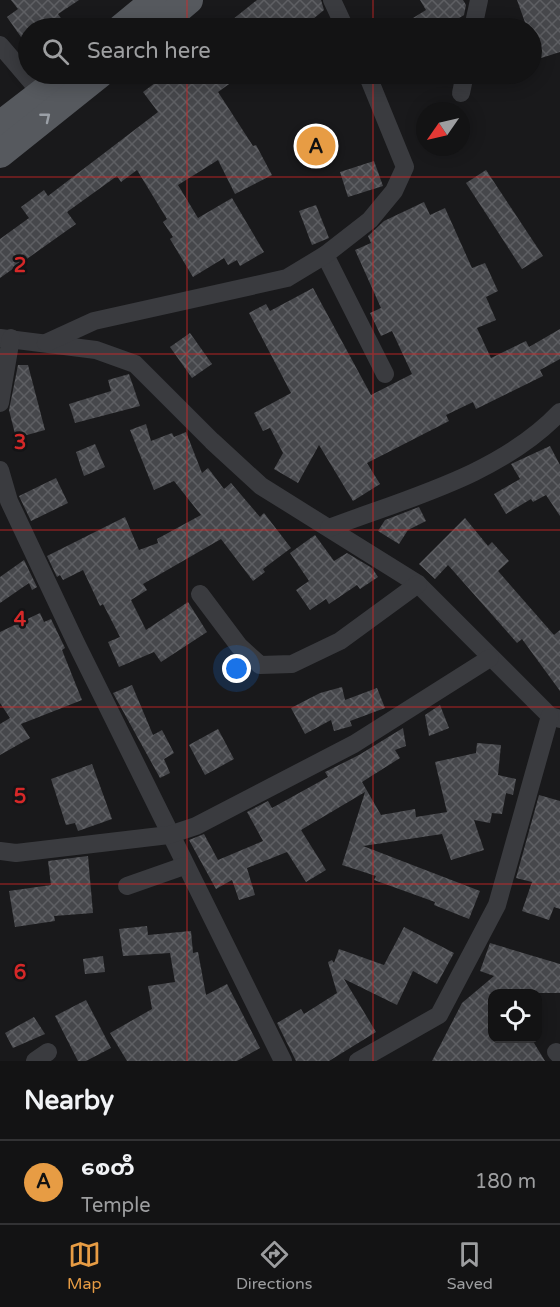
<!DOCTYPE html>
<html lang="en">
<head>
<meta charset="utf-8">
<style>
	body { margin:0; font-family:"Varela Round","Noto Sans Myanmar",sans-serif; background:#202022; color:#f1f3f6 }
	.controls { position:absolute; right:18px; bottom:18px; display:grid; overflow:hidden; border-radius:12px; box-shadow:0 3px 15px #0003 }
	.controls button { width:54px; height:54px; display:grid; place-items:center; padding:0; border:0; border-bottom:2px solid #323234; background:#131314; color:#f1f3f6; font:30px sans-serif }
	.compass { position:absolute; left:416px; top:102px; width:54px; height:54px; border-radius:50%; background:#131314; box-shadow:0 3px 15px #0003; rotate:236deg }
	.you { position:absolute; left:237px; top:669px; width:21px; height:21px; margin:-15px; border:4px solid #fff; border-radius:50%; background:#1a73e8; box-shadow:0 0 0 9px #1a73e833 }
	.badge { display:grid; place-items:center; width:39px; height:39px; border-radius:50%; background:#e79c44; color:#111; font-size:20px; font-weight:700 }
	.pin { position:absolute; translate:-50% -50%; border:3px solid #fff; box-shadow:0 2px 6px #0006 }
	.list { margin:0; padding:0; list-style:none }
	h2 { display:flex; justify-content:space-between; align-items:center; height:78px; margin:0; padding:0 24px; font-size:26px }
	h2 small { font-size:20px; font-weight:400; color:#9d9ea0 }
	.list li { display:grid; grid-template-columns:39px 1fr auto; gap:18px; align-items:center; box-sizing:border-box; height:84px; padding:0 24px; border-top:2px solid #323234 }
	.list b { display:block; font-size:22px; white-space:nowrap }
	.list p { margin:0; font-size:20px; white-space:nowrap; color:#9d9ea0 }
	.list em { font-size:20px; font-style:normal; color:#9d9ea0 }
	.icon { flex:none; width:33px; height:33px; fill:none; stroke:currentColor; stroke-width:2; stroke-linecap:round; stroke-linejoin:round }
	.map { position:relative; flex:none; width:560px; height:1061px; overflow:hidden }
	.search { position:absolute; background:#131314; box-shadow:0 3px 15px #0003; left:18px; right:18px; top:18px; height:66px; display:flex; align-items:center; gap:15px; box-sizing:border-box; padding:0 21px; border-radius:33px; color:#9d9ea0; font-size:22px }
	.sheet { height:162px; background:#131314 }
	nav { display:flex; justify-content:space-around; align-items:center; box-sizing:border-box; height:84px; border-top:2px solid #323234; background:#131314; font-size:16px; color:#9d9ea0 }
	nav a { display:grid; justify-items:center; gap:3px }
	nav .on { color:#e79c44 }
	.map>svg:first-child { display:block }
	.building { fill:url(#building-cross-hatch) }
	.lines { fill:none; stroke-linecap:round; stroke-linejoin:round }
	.minor { stroke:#3a3b3f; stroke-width:18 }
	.primary { stroke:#56595e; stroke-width:28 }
	.oneway { stroke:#9ba0a7 }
	.grid { fill:none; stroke:#d62828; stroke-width:1.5; stroke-opacity:0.55 }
	.grid-label { font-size:20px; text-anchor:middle; font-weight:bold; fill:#d62828; stroke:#141416; stroke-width:5; stroke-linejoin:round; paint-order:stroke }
</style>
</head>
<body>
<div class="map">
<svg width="560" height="1061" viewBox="0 0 560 1061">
	<defs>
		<pattern id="building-cross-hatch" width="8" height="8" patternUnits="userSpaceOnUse" patternTransform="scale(1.5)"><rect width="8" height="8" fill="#46474b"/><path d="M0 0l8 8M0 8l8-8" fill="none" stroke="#5e5f63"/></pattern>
	</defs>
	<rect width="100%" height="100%" fill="#19191b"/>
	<g class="building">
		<path d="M11 0H79L58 14 68 28H28V47L7 17 18 9Z"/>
		<path d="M257 0H321L324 10 302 28H222Z"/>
		<path d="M420 0H463L466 5 464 15 443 28H397L426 10Z"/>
		<path d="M517 0H560V52L538 59 531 41V28H527Z"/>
		<path d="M167 74H243L218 92 253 146 256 145 272 175 235 194 218 160 178 185 198 218 232 198 264 252 240 266 237 260 228 265 224 258 193 277 170 239 173 237 163 222 167 219 137 170 121 182 117 176 67 212 76 224 0 278V239L29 218 21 207 44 190 48 196 158 112 143 92Z"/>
		<path d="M374 161 383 186 348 197 340 172Z"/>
		<path d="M486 170 543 256 522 269 466 183Z"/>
		<path d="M424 202 430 215 445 208 472 268 485 263 498 291 486 297 496 320 477 328 491 358 526 341 529 347 560 329V359L540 370 543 376 476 409 473 402 446 415 449 421 367 463 380 484 353 501 319 445 298 483 274 469 283 453 270 428 263 431 254 413 291 393 249 313 266 304 270 311 313 288 371 395 412 374 392 331 381 336 370 313 381 308 355 250 371 243 368 236 384 221Z"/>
		<path d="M316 205 329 238 312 245 299 211Z"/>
		<path d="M190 333 212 364 192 378 170 347Z"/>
		<path d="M18 365H28L45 430 16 438 9 410Z"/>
		<path d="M129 374 140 406 75 423 69 404 111 391 108 380Z"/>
		<path d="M146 424 151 441 172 433 174 437 186 432 202 473 208 468 224 489 231 483 260 517 264 513 291 548 263 569 265 572 253 581 221 539 143 584 147 590 131 600 146 630 188 602 207 632 161 662 154 652 119 667 108 642 120 637 103 604 100 606 83 570 63 580 60 575 57 577 47 556 125 517 139 550 158 543 157 539 201 515 174 481 154 490 130 430Z"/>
		<path d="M95 444 105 467 84 476 76 452Z"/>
		<path d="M550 446 560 465V516L546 495 533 502 531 499 506 514 494 494 520 479 511 464Z"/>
		<path d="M56 478 68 503 31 521 19 496Z"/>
		<path d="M419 507 426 521 408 530 399 544 378 531 385 520Z"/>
		<path d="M465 518 488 546 492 542 509 561 498 571 554 635 560 630V691L522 639 517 643 448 565 435 579 419 564Z"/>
		<path d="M315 535 334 561 347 553 372 568 378 577 360 589 357 585 329 604 326 599 310 610 296 590 309 581 290 553Z"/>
		<path d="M24 560 37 587 32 590 29 583 0 603V577Z"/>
		<path d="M40 613 44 622 51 619 65 648 62 650 82 700 21 724 30 738 0 755V724L10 718 0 703V632Z"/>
		<path d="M132 685 153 735 162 730 174 753 164 759 170 773 160 778 113 693Z"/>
		<path d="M342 687 345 700 377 688 385 708 350 721 352 726 334 731 331 720 305 734 291 708 320 693Z"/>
		<path d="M440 705 449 728 429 736 425 715Z"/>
		<path d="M403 728 406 746 395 750 400 758 362 782 381 815 415 809 416 817 447 812 435 762 476 753 477 743 501 745 498 775 516 779 513 795 506 793 502 814 492 813 490 823 474 820 484 850 451 860 442 834 363 846 480 891 469 919 434 905 435 902 374 880 376 876 342 865 365 792 301 830 326 870 306 882 287 852 247 868 255 895 239 900 232 880 216 889 189 840 204 834 218 860 263 841 247 812 268 801 272 808 328 777 325 772 359 755Z"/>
		<path d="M218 729 234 759 205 775 189 745Z"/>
		<path d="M92 764 112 819 78 831 75 823 66 825 51 779Z"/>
		<path d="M539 795 560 801V909L554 907 549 920 522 911 532 882 516 878Z"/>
		<path d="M88 856 93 913 54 916 55 921 15 927 9 891 51 885 48 861Z"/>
		<path d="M147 926 148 935 191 931 193 953 198 952 206 995 227 984 260 1048 237 1061H127L110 1033 152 1009 148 986 175 982 170 953 123 956 119 929Z"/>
		<path d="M404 927 454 953 437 984 413 971 397 1005 344 979 376 1032 329 1061H296L277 1023 301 1009 304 1014 337 993 328 962 332 960 334 963 339 949 384 965Z"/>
		<path d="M490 943 560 964V993H492V1038H531L545 1061H432L462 1003 494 976 480 971Z"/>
		<path d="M103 956 105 972 85 974 83 959Z"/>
		<path d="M86 1000 111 1048 86 1061H78L55 1016Z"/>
		<path d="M34 1017 45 1034 13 1048 5 1033Z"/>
	</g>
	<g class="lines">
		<g class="minor">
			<path d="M332 0 345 28"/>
			<path d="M473 28 479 0"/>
			<path d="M0 45 41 93"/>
			<path d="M461 93 465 74"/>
			<path d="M325 255 385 374"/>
			<path d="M0 338 96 350 135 364 212 441 261 486 418 584 550 716 560 719"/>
			<path d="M46 343 94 321 287 278 325 255 370 220 394 191 405 167 367 74"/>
			<path d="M0 403 11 338"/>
			<path d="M0 470 9 501 76 643 283 1061"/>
			<path d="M329 528C408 498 500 475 560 412"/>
			<path d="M200 594 239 646 260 665 292 664 340 641 418 584"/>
			<path d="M0 851 16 853 169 835 196 826 354 744 490 658"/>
			<path d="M127 886 184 866"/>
			<path d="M556 1052 560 1056"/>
			<path d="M35 1061 48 1052"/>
			<path d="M358 1061 439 1015 497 905 550 716"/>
		</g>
		<g class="primary">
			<path d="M121 28 155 0"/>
			<path d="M156 28 189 0"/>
			<path d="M0 125 66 74"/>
			<path d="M0 154 100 74"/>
		</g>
	</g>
	<defs><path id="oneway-chevron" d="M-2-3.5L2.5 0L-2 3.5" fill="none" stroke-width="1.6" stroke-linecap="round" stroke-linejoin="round" transform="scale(1.5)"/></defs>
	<use class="oneway" href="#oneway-chevron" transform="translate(46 117) rotate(-39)"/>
	<path class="grid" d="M187 0V28M373 0V28M187 74V1061M373 74V1061M0 177H560M0 354H560M0 530H560M0 707H560M0 884H560"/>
	<g class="grid-label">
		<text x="20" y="272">2</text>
		<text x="20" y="449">3</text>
		<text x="20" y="626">4</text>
		<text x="20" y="803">5</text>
		<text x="20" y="979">6</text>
	</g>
</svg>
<div class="controls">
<button><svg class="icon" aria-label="locate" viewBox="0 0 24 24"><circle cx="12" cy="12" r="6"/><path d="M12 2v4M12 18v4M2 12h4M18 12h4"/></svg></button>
</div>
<svg class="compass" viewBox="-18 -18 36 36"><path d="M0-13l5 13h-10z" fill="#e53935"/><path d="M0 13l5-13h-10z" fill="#9d9ea0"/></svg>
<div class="you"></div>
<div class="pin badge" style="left:316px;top:146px">A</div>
<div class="search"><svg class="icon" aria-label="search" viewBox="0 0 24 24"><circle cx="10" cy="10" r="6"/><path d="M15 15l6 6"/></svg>Search here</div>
</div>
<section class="sheet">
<h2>Nearby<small></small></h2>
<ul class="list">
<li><span class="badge">A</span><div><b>စေတီ</b><p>Temple</p></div><em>180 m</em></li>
</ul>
</section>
<nav>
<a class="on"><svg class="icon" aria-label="map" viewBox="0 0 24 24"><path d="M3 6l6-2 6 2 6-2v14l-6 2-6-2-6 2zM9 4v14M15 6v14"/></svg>Map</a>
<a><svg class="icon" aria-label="directions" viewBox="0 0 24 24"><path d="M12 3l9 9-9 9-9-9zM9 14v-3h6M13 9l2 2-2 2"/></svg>Directions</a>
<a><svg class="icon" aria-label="saved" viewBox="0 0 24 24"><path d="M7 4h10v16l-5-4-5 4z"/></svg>Saved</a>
</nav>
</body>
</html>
